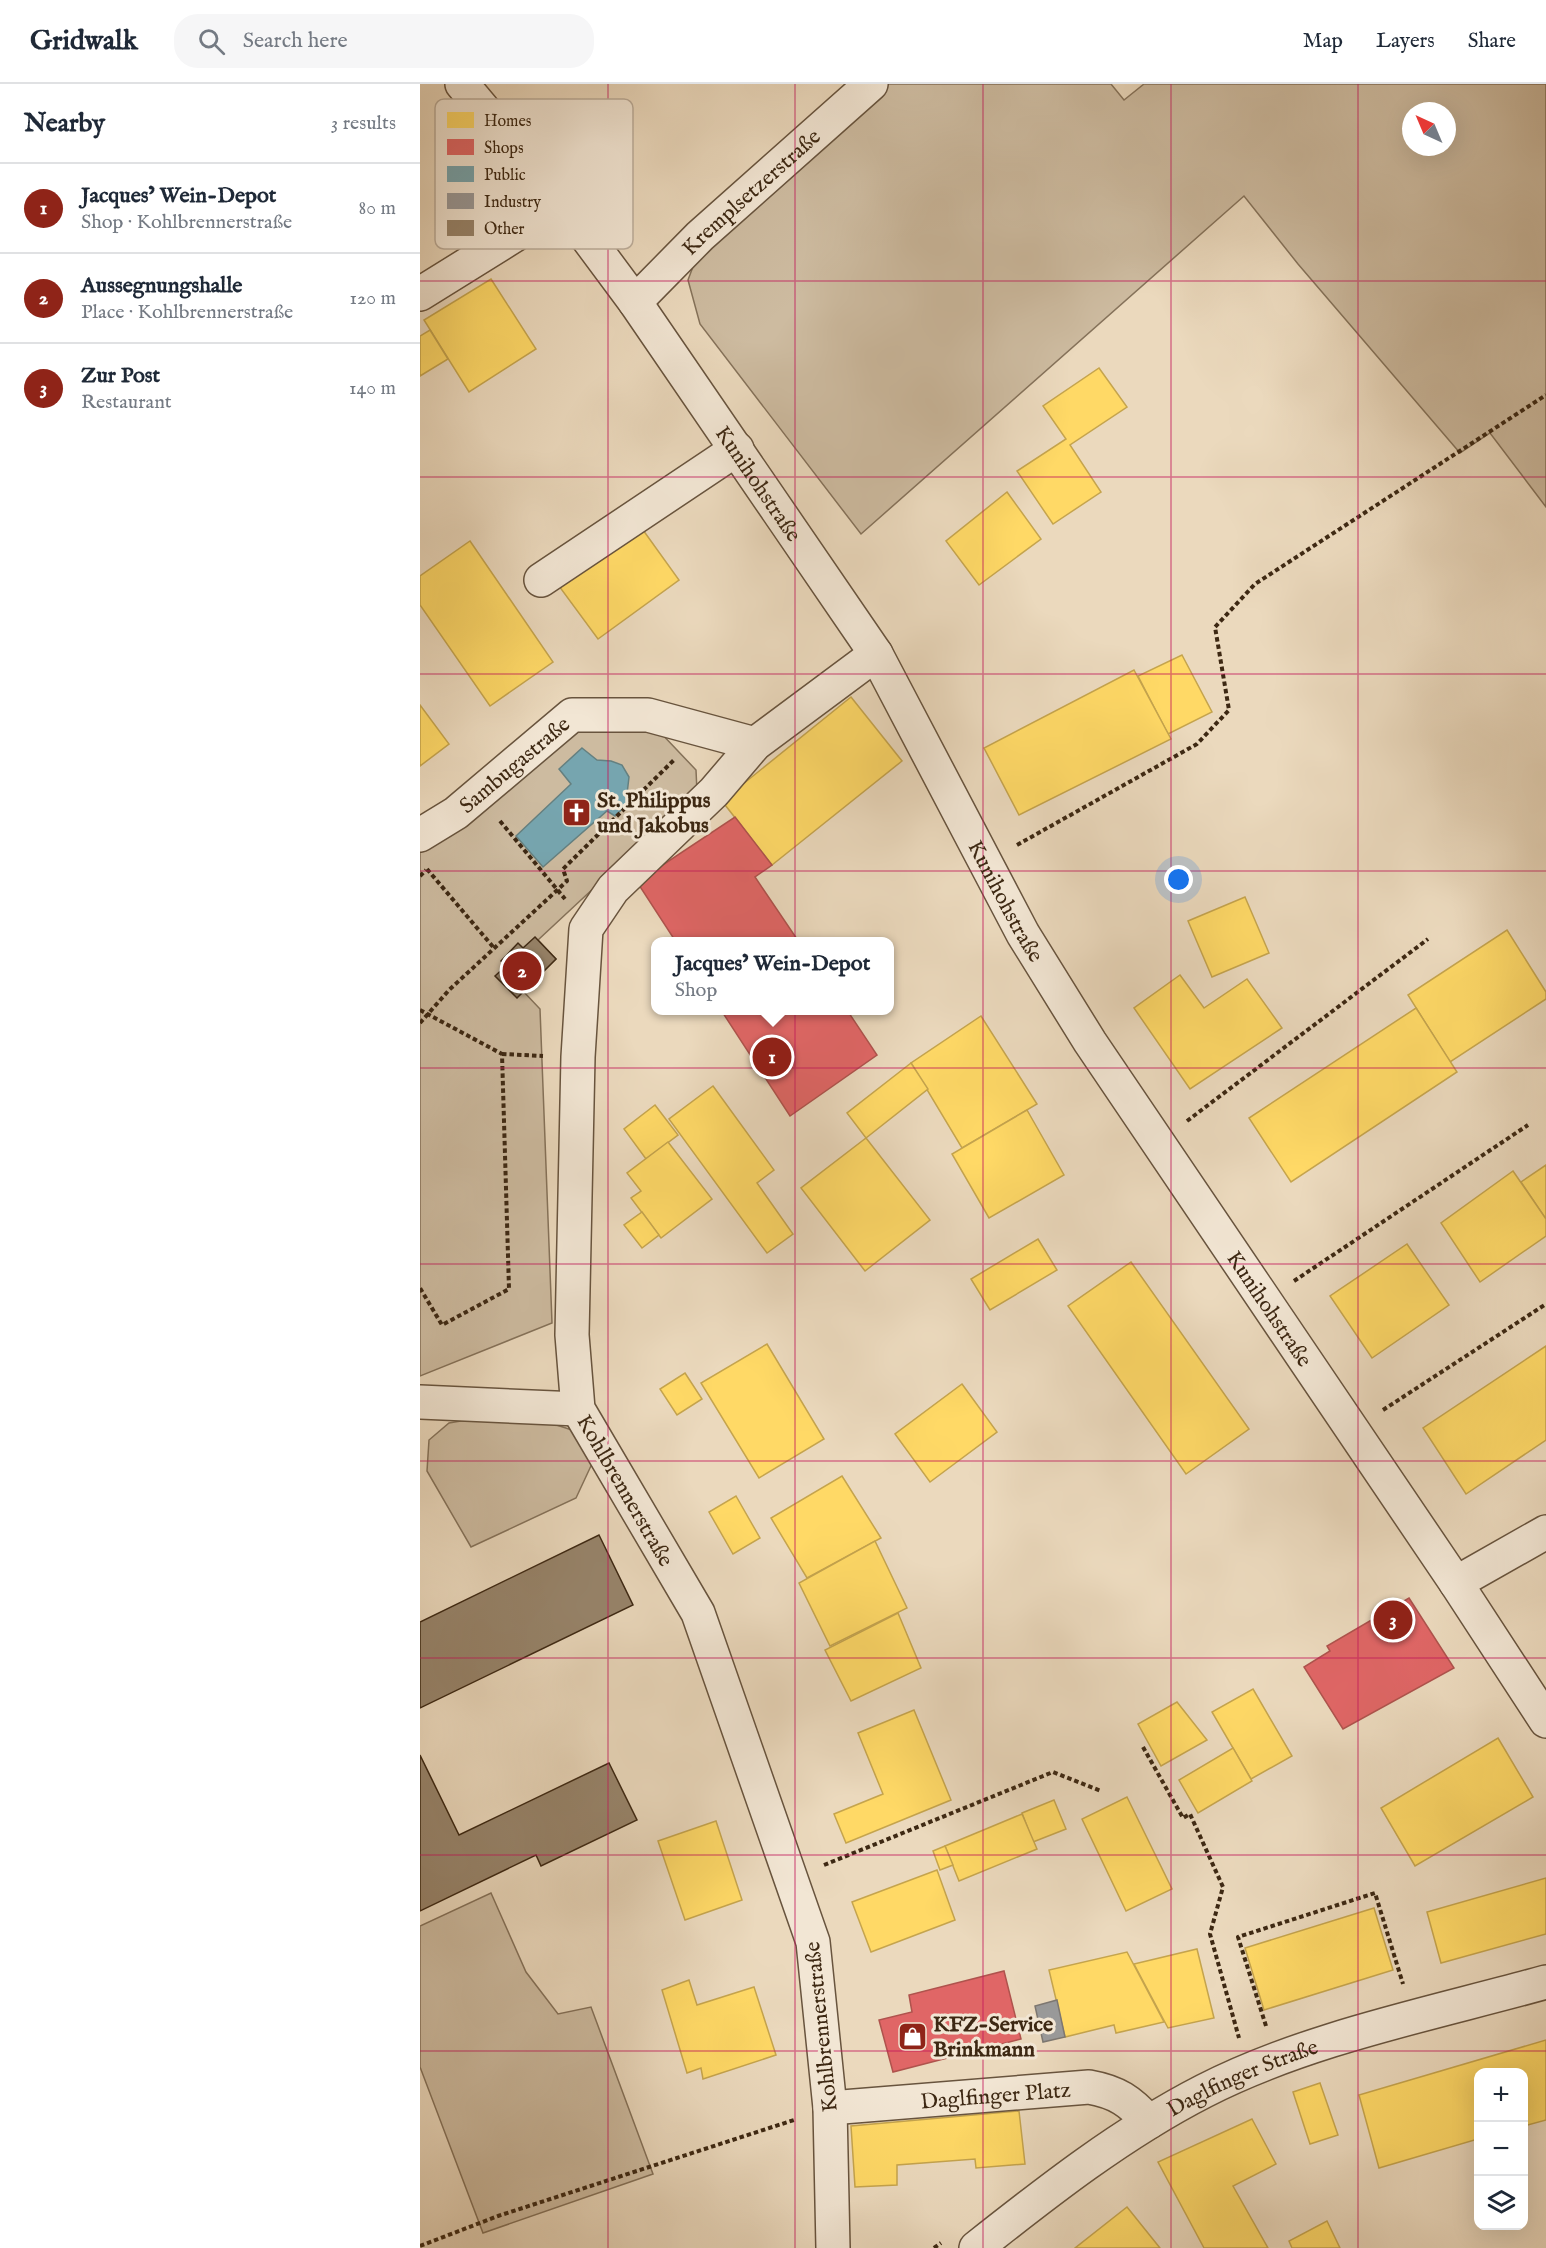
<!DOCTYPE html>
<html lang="en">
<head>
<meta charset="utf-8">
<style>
	body { margin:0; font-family:"IM FELL English",serif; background:#f6f6f7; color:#1f2937 }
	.controls { position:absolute; right:18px; bottom:18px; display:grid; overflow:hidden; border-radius:12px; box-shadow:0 6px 24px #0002 }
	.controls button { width:54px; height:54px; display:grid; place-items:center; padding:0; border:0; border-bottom:2px solid #e0e1e3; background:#fff; color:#1f2937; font:30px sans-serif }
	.compass { position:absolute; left:982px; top:18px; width:54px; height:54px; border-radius:50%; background:#fff; box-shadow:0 6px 24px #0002; rotate:316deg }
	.you { position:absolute; left:759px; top:796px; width:21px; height:21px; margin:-15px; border:4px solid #fff; border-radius:50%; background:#1a73e8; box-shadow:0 0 0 9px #1a73e833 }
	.badge { display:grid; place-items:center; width:39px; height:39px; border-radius:50%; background:#8f2418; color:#fff; font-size:20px; font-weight:700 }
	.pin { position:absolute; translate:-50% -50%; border:3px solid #fff; box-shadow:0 2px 6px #0006 }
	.popup { position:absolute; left:231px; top:853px; width:243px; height:78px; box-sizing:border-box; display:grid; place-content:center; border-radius:12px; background:#fff; filter:drop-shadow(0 2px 4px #0005); font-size:20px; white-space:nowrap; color:#747a83 }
	.popup b { font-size:22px; color:#1f2937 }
	.popup::after { content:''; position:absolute; left:50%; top:100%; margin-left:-12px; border:12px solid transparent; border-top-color:#fff }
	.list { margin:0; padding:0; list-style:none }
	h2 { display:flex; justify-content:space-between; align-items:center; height:78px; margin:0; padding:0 24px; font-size:26px }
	h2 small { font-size:20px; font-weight:400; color:#747a83 }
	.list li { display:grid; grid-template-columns:39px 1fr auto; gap:18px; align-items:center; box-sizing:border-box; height:90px; padding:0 24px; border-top:2px solid #e0e1e3 }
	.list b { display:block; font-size:22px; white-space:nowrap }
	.list p { margin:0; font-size:20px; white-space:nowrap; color:#747a83 }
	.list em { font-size:20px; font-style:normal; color:#747a83 }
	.icon { flex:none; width:33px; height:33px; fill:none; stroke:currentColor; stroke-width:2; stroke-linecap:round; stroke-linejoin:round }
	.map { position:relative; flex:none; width:1126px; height:2164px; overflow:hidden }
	header { display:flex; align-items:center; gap:36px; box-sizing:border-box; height:84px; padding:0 30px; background:#fff; border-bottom:2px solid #e0e1e3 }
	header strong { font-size:28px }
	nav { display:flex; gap:33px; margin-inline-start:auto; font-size:21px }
	.search { width:420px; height:54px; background:#f6f6f7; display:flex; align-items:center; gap:15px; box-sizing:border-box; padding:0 21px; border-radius:24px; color:#747a83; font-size:22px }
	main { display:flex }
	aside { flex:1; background:#fff }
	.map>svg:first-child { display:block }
	.green { fill:#cdbba0; stroke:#85725a; stroke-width:1.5; fill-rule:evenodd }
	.homes { fill:#ffd966; stroke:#c5a44d; stroke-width:1.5 }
	.shops { fill:#e06666; stroke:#af534d; stroke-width:1.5 }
	.public { fill:#76a5af; stroke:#658080; stroke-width:1.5 }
	.industry { fill:#999; stroke:#7d7771; stroke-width:1.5 }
	.building { fill:#97846b; stroke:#3d2813; stroke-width:1.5 }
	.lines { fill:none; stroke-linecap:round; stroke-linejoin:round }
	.minor-casing { stroke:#68543e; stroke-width:36 }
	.path { stroke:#3d2813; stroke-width:4; stroke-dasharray:4.5 3; stroke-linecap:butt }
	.minor { stroke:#f2e6d4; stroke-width:33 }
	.grid { fill:none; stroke:#c2185b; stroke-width:1.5; stroke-opacity:0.55 }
	.labels { text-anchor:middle; stroke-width:6; stroke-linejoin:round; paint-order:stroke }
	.street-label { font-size:22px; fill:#3d2813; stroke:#f2e6d4 }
	.poi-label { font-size:22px; font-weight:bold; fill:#3d2813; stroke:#f2e6d4; text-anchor:start }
	.key { fill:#f2e6d4; stroke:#bcad9a; stroke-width:1.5 }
	.key-label { font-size:16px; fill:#3d2813 }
</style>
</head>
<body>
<header>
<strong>Gridwalk</strong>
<div class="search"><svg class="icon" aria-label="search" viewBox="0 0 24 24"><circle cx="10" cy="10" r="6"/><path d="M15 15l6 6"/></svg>Search here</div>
<nav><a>Map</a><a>Layers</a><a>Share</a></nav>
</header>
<main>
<aside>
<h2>Nearby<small>3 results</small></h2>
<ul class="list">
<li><span class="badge">1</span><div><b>Jacques’ Wein-Depot</b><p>Shop · Kohlbrennerstraße</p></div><em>80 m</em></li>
<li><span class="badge">2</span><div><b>Aussegnungshalle</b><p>Place · Kohlbrennerstraße</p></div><em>120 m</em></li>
<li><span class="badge">3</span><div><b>Zur Post</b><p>Restaurant</p></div><em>140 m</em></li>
</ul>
</aside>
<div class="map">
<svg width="1126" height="2164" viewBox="0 0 1126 2164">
	<rect width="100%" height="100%" fill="#ebd9bd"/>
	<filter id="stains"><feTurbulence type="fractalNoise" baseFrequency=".00333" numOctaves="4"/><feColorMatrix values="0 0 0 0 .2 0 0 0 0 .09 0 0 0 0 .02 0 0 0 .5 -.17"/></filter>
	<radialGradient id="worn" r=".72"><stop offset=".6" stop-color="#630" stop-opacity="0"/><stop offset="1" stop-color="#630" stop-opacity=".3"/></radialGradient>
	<g class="green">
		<path d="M460 0H691L704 16 724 0H1126V423L1070 349 1040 369 878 180 824 112 441 450 280 240 268 196 280 164ZM991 27H1027V63H991Z"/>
		<path d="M238 646 276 686 277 708 118 856 136 875 103 907 120 925 132 1239 0 1292V766L151 647Z"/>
		<path d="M64 1333 118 1335 155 1347 177 1369 156 1414 51 1463 7 1387 9 1356 29 1339Z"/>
		<path d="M71 1809 106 1888 138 1930 171 1923 233 2090 63 2149 0 1983V1842Z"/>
	</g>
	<g class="homes">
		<path d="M71 195 116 265 49 308 4 236Z"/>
		<path d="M10 246 28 275 0 292V252Z"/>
		<path d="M679 284 707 323 650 361 681 408 633 440 597 387 646 355 623 322Z"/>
		<path d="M587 408 621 455 559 501 526 457Z"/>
		<path d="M218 439 259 496 178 555 136 498Z"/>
		<path d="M50 457 133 578 70 622 0 521V492Z"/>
		<path d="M762 571 792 628 748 650 718 592Z"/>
		<path d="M714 586 751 655 599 731 564 664Z"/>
		<path d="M431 613 482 677 352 781 302 717Z"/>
		<path d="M0 621 29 660 0 682Z"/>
		<path d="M825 813 849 869 792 893 768 837Z"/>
		<path d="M1087 846 1126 908V915L1030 978 988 911Z"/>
		<path d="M760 891 784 924 827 895 862 944 770 1005 714 924Z"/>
		<path d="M996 924 1037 988 871 1098 829 1034Z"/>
		<path d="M561 932 617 1020 542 1064 491 979Z"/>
		<path d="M491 979 508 1005 446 1054 427 1029Z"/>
		<path d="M293 1002 354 1086 337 1099 373 1150 347 1169 249 1035Z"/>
		<path d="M235 1021 258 1051 226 1075 204 1045Z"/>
		<path d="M607 1026 644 1091 569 1134 532 1070Z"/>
		<path d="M446 1054 510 1136 445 1187 381 1104Z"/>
		<path d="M248 1058 292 1115 241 1154 211 1114 221 1107 207 1089Z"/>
		<path d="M1126 1081V1135L1101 1098Z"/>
		<path d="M1093 1087 1126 1135V1152L1060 1198 1021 1139Z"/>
		<path d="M222 1128 239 1151 222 1164 204 1141Z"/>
		<path d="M618 1155 637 1186 570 1226 551 1195Z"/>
		<path d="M987 1160 1029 1221 952 1274 910 1212Z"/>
		<path d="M711 1178 829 1345 766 1390 648 1222Z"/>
		<path d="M347 1260 404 1355 339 1394 281 1299Z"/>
		<path d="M1126 1262V1356L1046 1410 1003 1344Z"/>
		<path d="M265 1289 282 1315 257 1331 240 1305Z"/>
		<path d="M542 1300 577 1348 510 1398 475 1350Z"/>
		<path d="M422 1392 461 1454 387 1494 351 1434Z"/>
		<path d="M316 1412 340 1454 313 1470 289 1428Z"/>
		<path d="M455 1457 487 1524 410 1562 379 1499Z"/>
		<path d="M478 1529 501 1584 431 1617 405 1566Z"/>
		<path d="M833 1605 872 1672 831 1695 792 1628Z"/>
		<path d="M757 1618 787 1656 741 1682 718 1640Z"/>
		<path d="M494 1626 531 1716 426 1759 414 1730 463 1710 438 1649Z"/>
		<path d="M1078 1654 1113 1713 995 1782 961 1724Z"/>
		<path d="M813 1664 832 1697 778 1729 759 1696Z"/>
		<path d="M707 1713 752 1805 706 1827 662 1735Z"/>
		<path d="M634 1716 646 1745 613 1758 602 1729Z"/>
		<path d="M602 1730 617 1765 539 1797 525 1762Z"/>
		<path d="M296 1737 322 1816 265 1836 238 1757Z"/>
		<path d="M525 1762 533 1781 520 1786 513 1767Z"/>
		<path d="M517 1786 535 1836 451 1868 432 1818Z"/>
		<path d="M1126 1794V1850L1021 1879 1007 1828Z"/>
		<path d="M954 1824 973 1886 844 1926 825 1864Z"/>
		<path d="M777 1865 794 1934 748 1944 714 1880Z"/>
		<path d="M707 1868 744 1938 696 1949 694 1941 645 1953 629 1886Z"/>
		<path d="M269 1896 277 1921 334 1903 356 1971 283 1995 281 1984 267 1989 242 1906Z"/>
		<path d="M1126 1956V2036L1104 2042V1988H1058V2055L959 2084 939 2011Z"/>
		<path d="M900 1999 918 2051 890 2060 873 2008Z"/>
		<path d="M599 2027 605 2080 556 2084 555 2075 477 2081V2101L435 2103 431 2042Z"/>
		<path d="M832 2035 856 2080 813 2102 848 2164H784L738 2078Z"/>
		<path d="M707 2123 740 2164H655Z"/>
		<path d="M907 2137 920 2164H872L869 2157Z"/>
	</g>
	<g class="shops">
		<path d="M315 733 352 781 335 793 379 858H256L217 798Z"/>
		<path d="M301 926H427L457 971 370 1032Z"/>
		<path d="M989 1514 1034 1584 923 1645 884 1583 910 1567 907 1562Z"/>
		<path d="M584 1887 601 1955 473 1988 459 1936 492 1928 489 1911Z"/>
	</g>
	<path class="public" d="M162 664 177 676 191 677 202 681 209 693 207 710 209 718 195 732 187 727 123 783 96 752 151 700 139 685Z"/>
	<path class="industry" d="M637 1916 645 1953 623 1958 615 1922Z"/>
	<g class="building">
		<path d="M115 853 136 875 97 914 75 892 86 882 81 877 98 859 103 864Z"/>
		<path d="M179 1451 213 1521 0 1624V1538Z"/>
		<path d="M0 1671 39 1751 189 1679 217 1736 121 1782 116 1771 0 1827Z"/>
	</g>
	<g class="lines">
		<defs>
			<g id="minor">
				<path id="s1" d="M42 0 140 117 215 218 456 570 603 850 670 958 1036 1499 1126 1637"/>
				<path d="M0 210 114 139 140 117"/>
				<path id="s2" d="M215 218 280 152 451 0"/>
				<path d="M121 496 317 365"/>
				<path id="s3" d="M0 751 36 729 152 631H228L335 660"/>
				<path d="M0 1318 158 1325"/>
				<path d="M1036 1499 1126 1448"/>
				<path id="s4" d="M410 2024 669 2003C697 2008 710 2017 729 2038"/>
				<path d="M413 2164 410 2024 393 1858 278 1529 158 1325 152 1251 158 973 166 845 193 805 294 708 335 660 456 570"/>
				<path id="s5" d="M556 2164C628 2107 702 2049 784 2007 887 1954 1015 1929 1126 1898"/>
			</g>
		</defs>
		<use href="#minor" class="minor-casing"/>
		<g class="path">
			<path d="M80 737 145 815"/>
			<path d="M597 761 777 660 809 626 795 543 835 500 1126 311"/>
			<path d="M7 785 74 864"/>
			<path d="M0 792 6 786"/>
			<path d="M0 926 82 970 89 1205 22 1241 0 1204"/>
			<path d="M0 939 29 906 147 797 143 785 255 675"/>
			<path d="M82 970 123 972"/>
			<path d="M767 1037 1008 855"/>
			<path d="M874 1197 1108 1041"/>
			<path d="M963 1326 1126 1220"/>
			<path d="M723 1663 763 1734 770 1730 803 1803 790 1850 819 1954"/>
			<path d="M404 1781 633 1688 681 1707"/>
			<path d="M846 1942 818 1853 955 1809 983 1900"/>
			<path d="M0 2162 78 2132 374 2036"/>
			<path d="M514 2164 521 2159"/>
		</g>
		<use href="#minor" class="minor"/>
	</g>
	<path class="grid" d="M188 0V2164M375 0V2164M563 0V2164M751 0V2164M938 0V2164M0 197H1126M0 393H1126M0 590H1126M0 787H1126M0 984H1126M0 1180H1126M0 1377H1126M0 1574H1126M0 1771H1126M0 1967H1126"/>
	<defs>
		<symbol id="church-square" viewBox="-11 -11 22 22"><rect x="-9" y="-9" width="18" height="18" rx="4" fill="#8f2418" stroke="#f2e6d4"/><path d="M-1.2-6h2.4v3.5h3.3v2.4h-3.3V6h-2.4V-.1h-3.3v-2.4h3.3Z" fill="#fff"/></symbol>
		<symbol id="shop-square" viewBox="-11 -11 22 22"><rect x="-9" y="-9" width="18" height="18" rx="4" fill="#8f2418" stroke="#f2e6d4"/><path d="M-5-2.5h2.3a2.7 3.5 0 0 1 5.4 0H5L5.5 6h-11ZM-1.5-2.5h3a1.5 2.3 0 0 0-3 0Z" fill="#fff"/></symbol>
	</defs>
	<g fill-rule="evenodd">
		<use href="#church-square" x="140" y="712" width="33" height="33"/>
		<use href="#shop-square" x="476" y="1936" width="33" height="33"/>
	</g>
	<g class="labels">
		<g class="street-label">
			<text dy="8" stroke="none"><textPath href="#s2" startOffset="160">Kremplsetzerstraße</textPath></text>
			<text dy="8" stroke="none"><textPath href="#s1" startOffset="498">Kunihohstraße</textPath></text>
			<text dy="8" stroke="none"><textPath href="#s3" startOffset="118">Sambugastraße</textPath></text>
			<text dy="8" stroke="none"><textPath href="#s1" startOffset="984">Kunihohstraße</textPath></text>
			<text dy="8" stroke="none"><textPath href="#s1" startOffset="1470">Kunihohstraße</textPath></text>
			<text transform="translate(206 1406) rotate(60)" y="8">Kohlbrennerstraße</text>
			<text transform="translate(400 1943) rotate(-96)" y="8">Kohlbrennerstraße</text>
			<text dy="8" stroke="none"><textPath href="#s5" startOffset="318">Daglfinger Straße</textPath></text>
			<text dy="8" stroke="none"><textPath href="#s4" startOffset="166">Daglfinger Platz</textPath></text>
		</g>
		<g class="poi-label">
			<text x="177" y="723">St. Philippus<tspan x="177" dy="25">und Jakobus</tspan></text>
			<text x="513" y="1947">KFZ-Service<tspan x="513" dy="25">Brinkmann</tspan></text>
		</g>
	</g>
	<rect x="15" y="15" width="198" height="150" rx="9" class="key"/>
	<rect x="27" y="28" width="27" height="16" fill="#ffd966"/>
	<rect x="27" y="55" width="27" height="16" fill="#e06666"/>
	<rect x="27" y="82" width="27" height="16" fill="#76a5af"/>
	<rect x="27" y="109" width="27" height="16" fill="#999"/>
	<rect x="27" y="136" width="27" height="16" fill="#97846b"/>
	<g class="key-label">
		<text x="64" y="42">Homes</text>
		<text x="64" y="69">Shops</text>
		<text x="64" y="96">Public</text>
		<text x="64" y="123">Industry</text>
		<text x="64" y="150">Other</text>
	</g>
	<rect width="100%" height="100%" filter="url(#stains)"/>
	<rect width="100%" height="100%" fill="url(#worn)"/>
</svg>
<div class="controls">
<button>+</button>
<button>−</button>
<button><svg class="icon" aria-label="layers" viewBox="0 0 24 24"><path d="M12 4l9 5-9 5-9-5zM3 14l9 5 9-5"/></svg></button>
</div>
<svg class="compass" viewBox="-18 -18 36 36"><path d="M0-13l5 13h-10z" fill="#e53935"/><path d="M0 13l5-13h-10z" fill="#747a83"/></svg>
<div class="you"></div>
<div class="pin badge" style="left:352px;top:973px">1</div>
<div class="popup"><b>Jacques’ Wein-Depot</b>Shop</div>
<div class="pin badge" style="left:102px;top:887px">2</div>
<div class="pin badge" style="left:973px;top:1536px">3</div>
</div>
</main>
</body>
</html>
